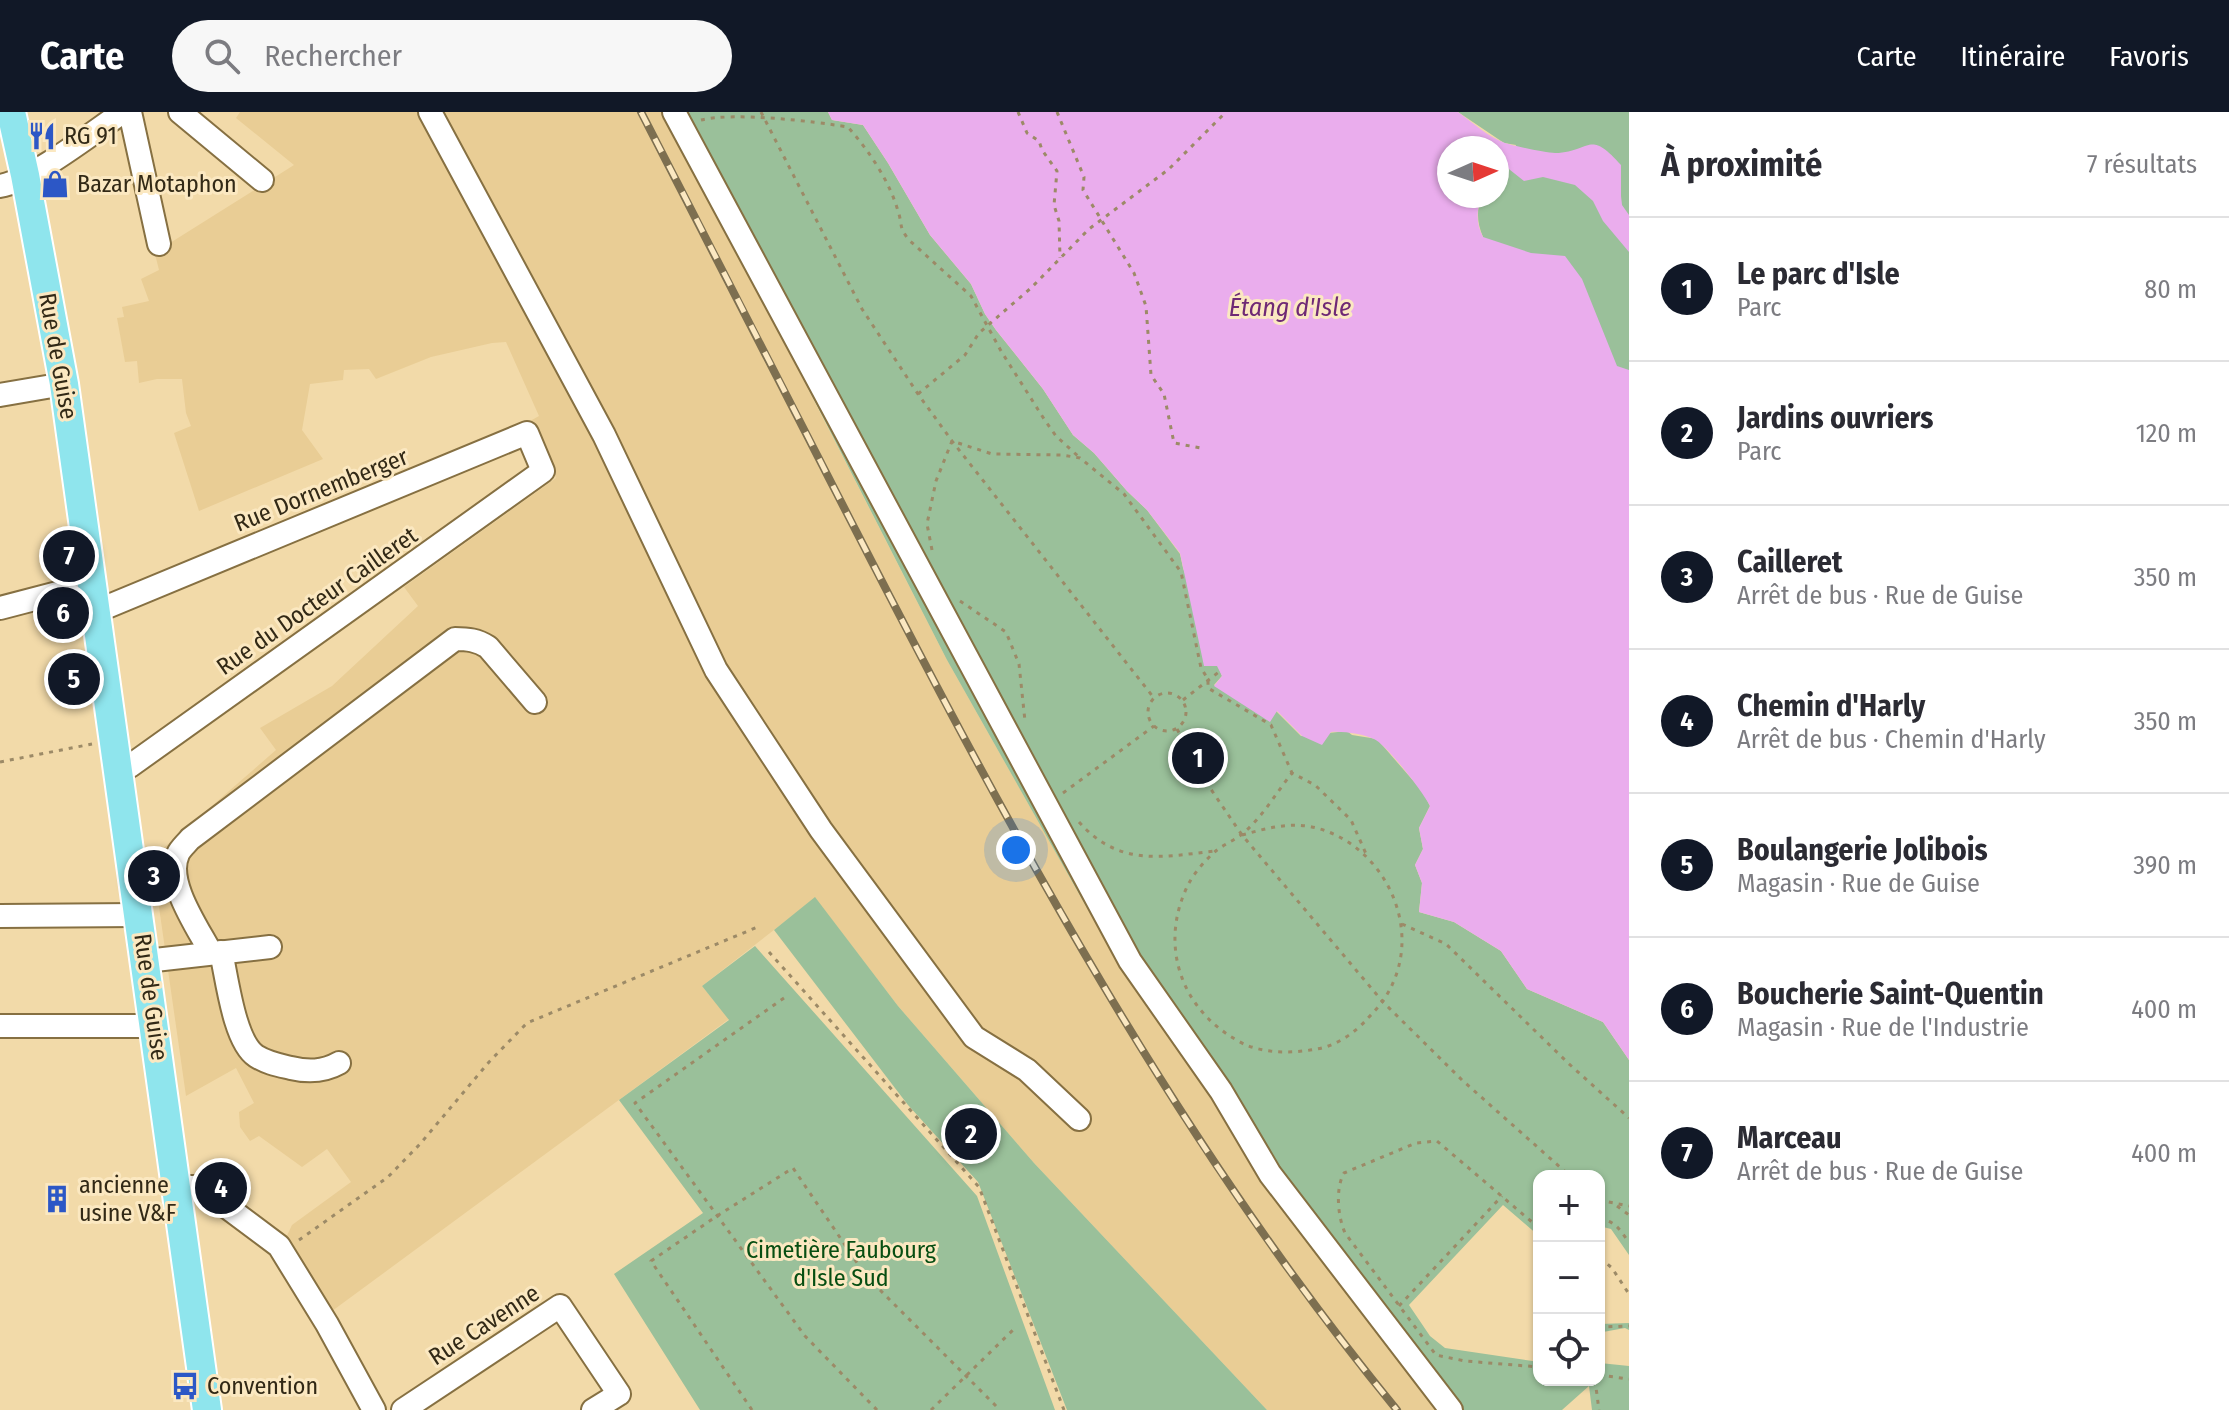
<!DOCTYPE html>
<html lang="fr">
<head>
<meta charset="utf-8">
<style>
	body { margin:0; font-family:"Fira Sans Condensed",sans-serif; background:#f7f7f7; color:#2b2b33 }
	.controls { position:absolute; right:24px; bottom:24px; display:grid; overflow:hidden; border-radius:16px; box-shadow:0 2px 6px #0004 }
	.controls button { width:72px; height:72px; display:grid; place-items:center; padding:0; border:0; border-bottom:2px solid #e1e1e2; background:#fff; color:#2b2b33; font:40px sans-serif }
	.compass { position:absolute; left:1437px; top:24px; width:72px; height:72px; border-radius:50%; background:#fff; box-shadow:0 2px 6px #0004; rotate:87deg }
	.you { position:absolute; left:1016px; top:738px; width:28px; height:28px; margin:-20px; border:6px solid #fff; border-radius:50%; background:#1a73e8; box-shadow:0 0 0 12px #1a73e833 }
	.badge { display:grid; place-items:center; width:52px; height:52px; border-radius:50%; background:#111827; color:#fff; font-size:26px; font-weight:700 }
	.pin { position:absolute; translate:-50% -50%; border:4px solid #fff; box-shadow:0 2px 8px #0006 }
	.list { margin:0; padding:0; list-style:none }
	h2 { display:flex; justify-content:space-between; align-items:center; height:104px; margin:0; padding:0 32px; font-size:34px }
	h2 small { font-size:26px; font-weight:400; color:#7c7c81 }
	.list li { display:grid; grid-template-columns:52px 1fr auto; gap:24px; align-items:center; box-sizing:border-box; height:144px; padding:0 32px; border-top:2px solid #e1e1e2 }
	.list b { display:block; font-size:30px; white-space:nowrap }
	.list p { margin:0; font-size:26px; white-space:nowrap; color:#7c7c81 }
	.list em { font-size:26px; font-style:normal; color:#7c7c81 }
	.icon { flex:none; width:44px; height:44px; fill:none; stroke:currentColor; stroke-width:2; stroke-linecap:round; stroke-linejoin:round }
	.map { position:relative; flex:none; width:1629px; height:1298px; overflow:hidden }
	header { display:flex; align-items:center; gap:48px; box-sizing:border-box; height:112px; padding:0 40px; background:#111827; color:#fff }
	header strong { font-size:38px }
	nav { display:flex; gap:44px; margin-inline-start:auto; font-size:28px }
	.search { width:560px; height:72px; background:#f7f7f7; display:flex; align-items:center; gap:20px; box-sizing:border-box; padding:0 28px; border-radius:44px; color:#7c7c81; font-size:30px }
	main { display:flex }
	aside { flex:1; background:#fff }
	.map>svg:first-child { display:block }
	.built { fill:#e9cd95 }
	.green { fill:#9ac09a }
	.water { fill:#eaaded }
	.lines { fill:none; stroke-linecap:round; stroke-linejoin:round }
	.minor-casing { stroke:#867042; stroke-width:26 }
	.major-casing { stroke:#fff; stroke-width:32 }
	.path { stroke:#9c8a67; stroke-width:3; stroke-dasharray:4 6; stroke-linecap:butt }
	.minor { stroke:#fff; stroke-width:22 }
	.major { stroke:#8fe5ed; stroke-width:28 }
	.rail-casing { stroke:#7d6f50; stroke-width:8 }
	.rail { stroke:#fbe8c1; stroke-width:5; stroke-dasharray:15; stroke-linecap:butt }
	.labels { text-anchor:middle; stroke-width:6; stroke-linejoin:round; paint-order:stroke }
	.poi-label { font-size:24px; fill:#322916; stroke:#fbe8c1; text-anchor:start }
	.street-label { font-size:24px; fill:#322916; stroke:#fbe8c1 }
	.park-label { font-size:24px; fill:#074e12; stroke:#fbe8c1 }
	.water-label { font-size:26px; font-style:italic; fill:#6f2975; stroke:#fbe8c1 }
</style>
</head>
<body>
<header>
<strong>Carte</strong>
<div class="search"><svg class="icon" aria-label="search" viewBox="0 0 24 24"><circle cx="10" cy="10" r="6"/><path d="M15 15l6 6"/></svg>Rechercher</div>
<nav><a>Carte</a><a>Itinéraire</a><a>Favoris</a></nav>
</header>
<main>
<div class="map">
<svg width="1629" height="1298" viewBox="0 0 1629 1298">
	<rect width="100%" height="100%" fill="#f2daa9"/>
	<path class="built" d="M240 0H666L947 548 1117 849 1441 1298H1267L1034 1051 898 894 815 786 702 874 729 907 328 1202 283 1132 292 1113 351 1070 327 1037 302 1055 259 1024 250 1029 240 1015 239 1000 254 991 236 956 186 984 152 746 276 638 260 616 332 574 418 494 404 475 556 366 530 309 539 304 506 230 492 231 431 245 376 267 369 257 344 258 343 268 310 272 302 318 323 347 199 399 174 321 191 314 186 301 182 267H157L139 271 137 249 125 250 117 206 124 205 122 195 149 189 141 167 159 158 154 138 170 131 294 53 236 6Z"/>
	<g class="green">
		<path d="M690 0H828L832 8 863 13 888 51 930 123 971 172 985 202 996 218 1043 277 1073 323 1094 341 1127 379 1147 398 1180 442 1183 456 1222 564 1214 573 1270 609 1276 599 1301 624 1347 619 1352 623 1377 627 1423 680 1430 694 1419 716 1423 737 1415 753 1422 771 1419 800 1454 810 1501 839 1527 877 1603 910 1629 948V1143L1611 1117 1599 1114V1064H1539V1124L1503 1093 1409 1193 1430 1224 1445 1236 1539 1250V1268H1599V1212L1629 1211V1218L1625 1216 1603 1220 1600 1251 1629 1254V1298H1592L1589 1274 1562 1298H1441L1245 1035 1117 849 947 548 672 10Z"/>
		<path d="M1458 0H1629V728L1483 125C1477 111 1476 98 1482 84H1497V53L1499 49 1510 56 1516 33 1504 31Z"/>
		<path d="M815 785 898 894 1034 1051 1267 1298H1067L978 1070 908 993 774 818Z"/>
		<path d="M755 834 977 1084 1055 1298H700L614 1162 703 1101 619 988 729 908 702 874Z"/>
	</g>
	<path class="water" d="M828 0H1458C1472 10 1488 25 1505 31 1514 34 1546 41 1555 41 1592 40 1588 16 1621 53V84L1622 93 1629 103V140L1603 109 1593 89 1575 73 1543 65 1524 69 1500 50 1497 53V36H1449V84H1482C1476 98 1476 112 1483 125L1531 141 1565 144 1582 167 1617 254 1629 258V948L1603 910 1527 877 1501 839 1454 810 1419 800 1422 771 1415 753 1423 737 1419 716 1430 694C1424 681 1386 632 1374 627 1363 622 1344 619 1331 620L1322 633 1302 624 1277 599 1270 610 1214 574 1222 564 1217 554H1204L1180 441 1147 398 1127 379 1094 341 1073 323 1043 277 996 218 985 202 971 172 930 123 888 51 863 13 832 8Z"/>
	<g class="lines">
		<defs>
			<g id="minor">
				<path d="M130 0 159 132"/>
				<path d="M180 0 262 68"/>
				<path d="M430 0 604 323 716 558 821 718 974 925 1027 958 1079 1007"/>
				<path d="M674 0 1130 849 1221 979 1270 1062 1451 1298"/>
				<path d="M0 74C31 69 95 19 123 0"/>
				<path d="M0 283 64 272"/>
				<path d="M0 496 92 472"/>
				<path d="M97 499 527 321 543 359 130 654 118 655"/>
				<path d="M0 804 139 803"/>
				<path d="M221 840C227 866 234 929 256 944 267 951 278 953 291 956 308 960 323 960 339 951"/>
				<path d="M211 841C198 816 165 770 178 742 180 737 186 732 190 727L455 527C468 527 477 528 488 535L535 590"/>
				<path d="M146 849 270 835"/>
				<path d="M0 914H155"/>
				<path d="M178 1075H200L279 1134 327 1212 374 1298"/>
				<path d="M403 1298 560 1194 619 1282 593 1298"/>
			</g>
			<path id="major" d="M11 0 25 63 64 272 207 1298"/>
		</defs>
		<use href="#minor" class="minor-casing"/>
		<use href="#major" class="major-casing"/>
		<g class="path">
			<path d="M761 0 862 197 918 282 952 329 1154 586"/>
			<path d="M1018 0 1027 21 1039 29 1042 38 1057 59 1054 93 1059 109 1060 146"/>
			<path d="M1057 0 1084 65 1083 78 1134 161 1146 194 1151 263 1164 282 1174 331 1201 336"/>
			<path d="M701 8C734 0 812 9 848 15 869 39 889 68 898 99 903 114 898 114 909 128L971 184 1001 239 1044 307 1056 324 1080 346"/>
			<path d="M918 282 965 243 979 221 1031 176 1089 117 1169 57 1226 0"/>
			<path d="M932 438 927 412 936 369 952 329 992 342 1062 343 1080 346 1124 382 1181 460 1201 556 1208 567V576L1271 613 1292 661"/>
			<path d="M960 489 1006 520 1019 552 1025 609"/>
			<circle cx="1167" cy="600" r="19"/>
			<path d="M1183 588 1220 559"/>
			<path d="M1177 617 1208 673 1242 723 1383 890 1462 968 1570 1064"/>
			<path d="M0 650 92 632"/>
			<path d="M1063 681 1154 614"/>
			<path d="M1079 710C1119 755 1161 745 1215 739"/>
			<path d="M1242 723C1264 717 1285 711 1307 714 1375 725 1420 802 1395 866 1389 882 1380 894 1368 906 1356 920 1336 934 1317 937 1294 941 1269 942 1246 933 1241 931 1235 927 1230 924 1177 890 1160 827 1189 771 1195 760 1207 746 1217 738 1225 732 1235 728 1242 722 1262 706 1276 681 1292 661L1315 673 1351 708 1367 744"/>
			<path d="M1402 812 1446 832 1568 951 1629 1006"/>
			<path d="M769 840 979 1075 1064 1298"/>
			<path d="M784 886 635 991 805 1224 877 1298"/>
			<path d="M1599 1088 1629 1094"/>
			<path d="M1617 1094 1629 1103"/>
			<path d="M1599 1108C1615 1107 1620 1119 1629 1130"/>
			<path d="M1539 1116 1437 1029 1416 1031 1344 1061C1335 1077 1338 1105 1345 1121L1436 1243 1465 1249 1539 1255"/>
			<path d="M299 1128 388 1065 420 1032 489 950 527 911 760 814"/>
			<path d="M1599 1152 1605 1150 1612 1156 1629 1182"/>
			<path d="M1399 1194 1502 1084"/>
			<path d="M1599 1217 1602 1215 1629 1214"/>
			<path d="M1599 1263 1629 1267"/>
			<path d="M1595 1268 1599 1298"/>
			<path d="M752 1298 651 1149 717 1104 793 1056 866 1164 1000 1298"/>
			<path d="M931 1298 1015 1216"/>
		</g>
		<use href="#minor" class="minor"/>
		<use href="#major" class="major"/>
		<defs>
			<path id="rail" d="M641 0C713 139 784 278 855 417 1013 725 1177 1030 1397 1298"/>
		</defs>
		<use href="#rail" class="rail-casing"/>
		<use href="#rail" class="rail"/>
	</g>
	<defs>
		<symbol id="restaurant-bare" viewBox="-9 -9 18 18"><path d="M-5-6h1v4h1v-4h1v4h1v-4h1v5L-1.5 .5V6h-2V.5L-5-1ZM5-6V6H3V1.5H1.5Q1.5-4 5-6Z" fill="#2c57c6" stroke="#fbe8c1" stroke-width="2.5" paint-order="stroke"/></symbol>
		<symbol id="shop-bare" viewBox="-9 -9 18 18"><path d="M-5-2.5h2.3a2.7 3.5 0 0 1 5.4 0H5L5.5 6h-11ZM-1.5-2.5h3a1.5 2.3 0 0 0-3 0Z" fill="#2c57c6" stroke="#fbe8c1" stroke-width="2.5" paint-order="stroke"/></symbol>
		<symbol id="building-bare" viewBox="-9 -9 18 18"><path d="M-4-6H4V6H1V3H-1V6H-4ZM-2.5-4.3h1.7v1.8h-1.7ZM.8-4.3h1.7v1.8H.8ZM-2.5-1h1.7V.8h-1.7ZM.8-1h1.7V.8H.8Z" fill="#2c57c6" stroke="#fbe8c1" stroke-width="2.5" paint-order="stroke"/></symbol>
		<symbol id="bus-bare" viewBox="-9 -9 18 18"><path d="M-5-6H5V4H4V6H2V4H-2V6H-4V4H-5ZM-3.5-4V0h7V-4ZM-3.5 1.2v1.5H-2V1.2ZM2 1.2v1.5H3.5V1.2Z" fill="#2c57c6" stroke="#fbe8c1" stroke-width="2.5" paint-order="stroke"/></symbol>
	</defs>
	<g fill-rule="evenodd">
		<use href="#restaurant-bare" x="22" y="4" width="40" height="40"/>
		<use href="#shop-bare" x="35" y="52" width="40" height="40"/>
		<use href="#building-bare" x="37" y="1067" width="40" height="40"/>
		<use href="#bus-bare" x="165" y="1254" width="40" height="40"/>
	</g>
	<g class="labels">
		<g class="poi-label">
			<text x="64" y="32">RG 91</text>
			<text x="77" y="80">Bazar Motaphon</text>
			<text x="79" y="1081">ancienne<tspan x="79" dy="28">usine V&amp;F</tspan></text>
			<text x="207" y="1282">Convention</text>
		</g>
		<g class="street-label">
			<text transform="translate(58 244) rotate(80)" y="8">Rue de Guise</text>
			<text transform="translate(321 378) rotate(-22)" y="8">Rue Dornemberger</text>
			<text transform="translate(317 489) rotate(-35)" y="8">Rue du Docteur Cailleret</text>
			<text transform="translate(151 885) rotate(82)" y="8">Rue de Guise</text>
			<text transform="translate(484 1213) rotate(-33)" y="8">Rue Cavenne</text>
		</g>
		<g class="park-label">
			<text x="841" y="1146">Cimetière Faubourg<tspan x="841" dy="28">d'Isle Sud</tspan></text>
		</g>
		<g class="water-label">
			<text x="1290" y="204">Étang d'Isle</text>
		</g>
	</g>
</svg>
<div class="controls">
<button>+</button>
<button>−</button>
<button><svg class="icon" aria-label="locate" viewBox="0 0 24 24"><circle cx="12" cy="12" r="6"/><path d="M12 2v4M12 18v4M2 12h4M18 12h4"/></svg></button>
</div>
<svg class="compass" viewBox="-18 -18 36 36"><path d="M0-13l5 13h-10z" fill="#e53935"/><path d="M0 13l5-13h-10z" fill="#7c7c81"/></svg>
<div class="you"></div>
<div class="pin badge" style="left:1198px;top:646px">1</div>
<div class="pin badge" style="left:971px;top:1022px">2</div>
<div class="pin badge" style="left:154px;top:764px">3</div>
<div class="pin badge" style="left:221px;top:1076px">4</div>
<div class="pin badge" style="left:74px;top:567px">5</div>
<div class="pin badge" style="left:63px;top:501px">6</div>
<div class="pin badge" style="left:69px;top:444px">7</div>
</div>
<aside>
<h2>À proximité<small>7 résultats</small></h2>
<ul class="list">
<li><span class="badge">1</span><div><b>Le parc d'Isle</b><p>Parc</p></div><em>80 m</em></li>
<li><span class="badge">2</span><div><b>Jardins ouvriers</b><p>Parc</p></div><em>120 m</em></li>
<li><span class="badge">3</span><div><b>Cailleret</b><p>Arrêt de bus · Rue de Guise</p></div><em>350 m</em></li>
<li><span class="badge">4</span><div><b>Chemin d'Harly</b><p>Arrêt de bus · Chemin d'Harly</p></div><em>350 m</em></li>
<li><span class="badge">5</span><div><b>Boulangerie Jolibois</b><p>Magasin · Rue de Guise</p></div><em>390 m</em></li>
<li><span class="badge">6</span><div><b>Boucherie Saint-Quentin</b><p>Magasin · Rue de l'Industrie</p></div><em>400 m</em></li>
<li><span class="badge">7</span><div><b>Marceau</b><p>Arrêt de bus · Rue de Guise</p></div><em>400 m</em></li>
</ul>
</aside>
</main>
</body>
</html>
